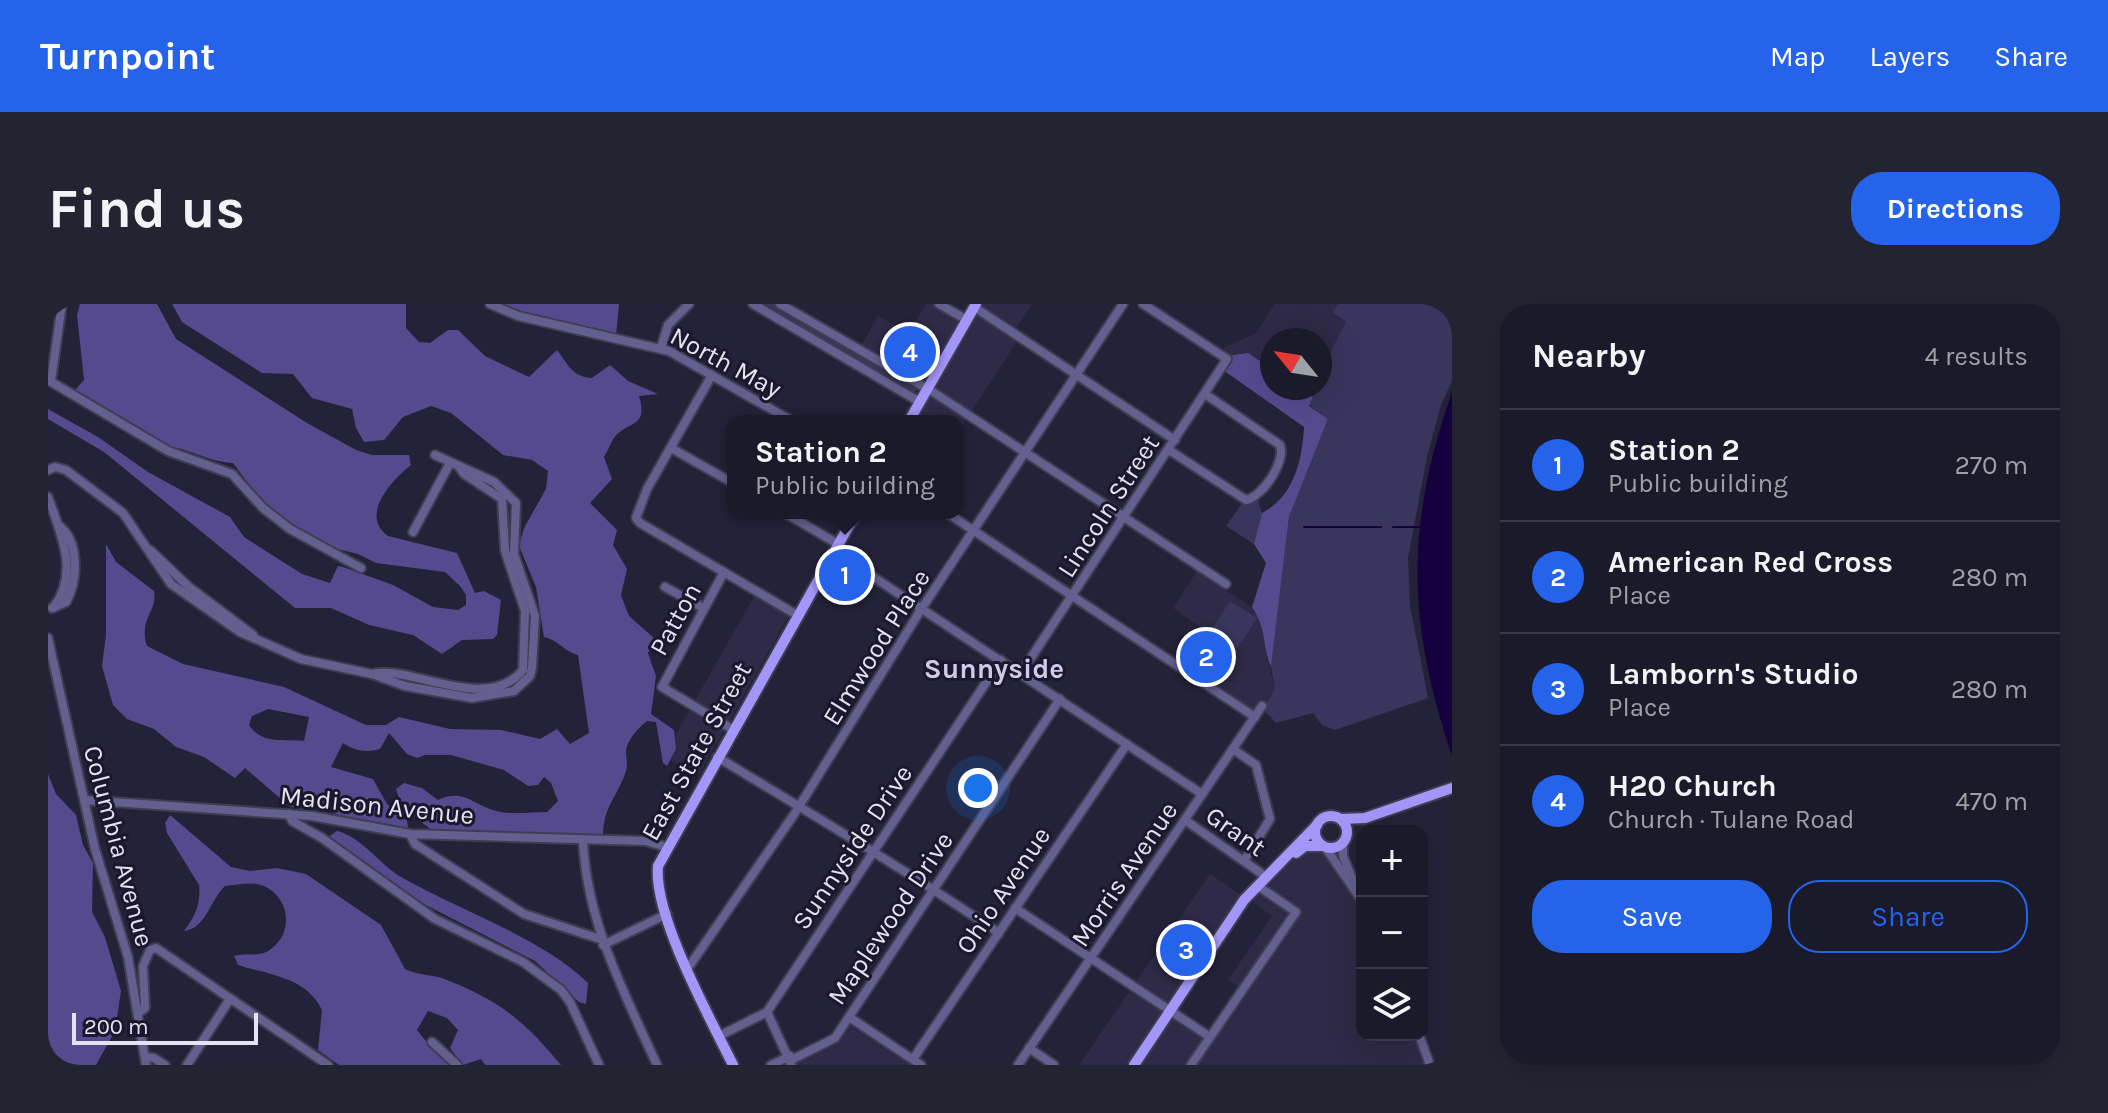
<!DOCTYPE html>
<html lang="en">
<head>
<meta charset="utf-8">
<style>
	body { margin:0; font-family:Karla,sans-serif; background:#242332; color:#f1f3f6 }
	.controls { position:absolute; right:24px; bottom:24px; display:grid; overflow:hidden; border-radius:16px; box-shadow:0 8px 32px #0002 }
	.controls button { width:72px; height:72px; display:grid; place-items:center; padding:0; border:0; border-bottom:2px solid #393847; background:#1b1a2a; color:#f1f3f6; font:40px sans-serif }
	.compass { position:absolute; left:1212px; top:24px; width:72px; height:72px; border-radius:50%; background:#1b1a2a; box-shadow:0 8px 32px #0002; rotate:300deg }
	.scale { position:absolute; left:24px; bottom:20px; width:186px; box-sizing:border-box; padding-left:8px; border:4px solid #e4e3f2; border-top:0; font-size:22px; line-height:28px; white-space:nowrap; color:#e4e3f2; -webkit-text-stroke:6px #1b182d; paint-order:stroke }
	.you { position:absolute; left:930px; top:484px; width:28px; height:28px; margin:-20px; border:6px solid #fff; border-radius:50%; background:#1a73e8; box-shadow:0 0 0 12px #1a73e833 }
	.badge { display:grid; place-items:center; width:52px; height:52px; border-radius:50%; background:#2563eb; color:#fff; font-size:26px; font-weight:700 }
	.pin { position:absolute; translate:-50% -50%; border:4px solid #fff; box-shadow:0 2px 8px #0006 }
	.popup { position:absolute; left:679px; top:111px; width:236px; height:104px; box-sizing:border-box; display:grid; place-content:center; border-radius:16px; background:#1b1a2a; filter:drop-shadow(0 2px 6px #0005); font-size:26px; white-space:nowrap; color:#a0a1a8 }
	.popup b { font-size:30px; color:#f1f3f6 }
	.popup::after { content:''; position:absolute; left:50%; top:100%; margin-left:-16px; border:16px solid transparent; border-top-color:#1b1a2a }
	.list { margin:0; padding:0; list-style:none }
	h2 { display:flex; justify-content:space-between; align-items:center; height:104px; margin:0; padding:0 32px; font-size:34px }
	h2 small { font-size:26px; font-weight:400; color:#a0a1a8 }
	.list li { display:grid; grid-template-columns:52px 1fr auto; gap:24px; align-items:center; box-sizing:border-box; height:112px; padding:0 32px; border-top:2px solid #393847 }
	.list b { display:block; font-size:30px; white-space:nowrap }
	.list p { margin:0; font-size:26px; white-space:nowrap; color:#a0a1a8 }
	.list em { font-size:26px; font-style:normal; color:#a0a1a8 }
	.actions { display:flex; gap:16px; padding:24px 32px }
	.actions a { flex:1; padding:18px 0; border:2px solid #2563eb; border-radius:32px; text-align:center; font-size:28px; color:#2563eb }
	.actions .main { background:#2563eb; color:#fff }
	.icon { flex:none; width:44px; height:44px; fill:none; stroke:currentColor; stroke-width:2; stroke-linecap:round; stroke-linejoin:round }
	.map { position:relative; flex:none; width:1404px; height:761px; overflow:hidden; border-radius:32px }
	header { display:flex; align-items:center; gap:48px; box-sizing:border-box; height:112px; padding:0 40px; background:#2563eb; color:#fff }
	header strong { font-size:38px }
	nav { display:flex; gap:44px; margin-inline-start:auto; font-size:28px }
	.intro { display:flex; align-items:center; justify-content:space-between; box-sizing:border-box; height:192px; padding:0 48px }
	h1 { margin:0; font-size:56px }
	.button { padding:20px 36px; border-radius:32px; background:#2563eb; color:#fff; font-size:28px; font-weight:700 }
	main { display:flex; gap:48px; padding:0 48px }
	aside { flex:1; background:#1b1a2a; border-radius:32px; box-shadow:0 8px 32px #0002 }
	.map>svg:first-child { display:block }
	.built { fill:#2e2a47 }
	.green { fill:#3a355d }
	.forest { fill:#554a8d; fill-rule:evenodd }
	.water { fill:#16013f }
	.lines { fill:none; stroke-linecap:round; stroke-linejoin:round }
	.stream { stroke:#16013f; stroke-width:2 }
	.minor-casing { stroke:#3f3d52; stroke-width:12 }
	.major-casing { stroke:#3f3d52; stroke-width:14 }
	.minor { stroke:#645f8e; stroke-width:8 }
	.major { stroke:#a496f9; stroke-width:10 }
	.labels { text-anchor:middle; stroke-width:6; stroke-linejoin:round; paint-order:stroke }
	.street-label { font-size:26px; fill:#e4e3f2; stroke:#1b182d }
	.neighbourhood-label { font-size:28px; font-weight:bold; fill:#cdcbe9; stroke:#1b182d }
</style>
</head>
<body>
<header>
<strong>Turnpoint</strong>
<nav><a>Map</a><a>Layers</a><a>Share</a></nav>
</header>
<div class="intro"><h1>Find us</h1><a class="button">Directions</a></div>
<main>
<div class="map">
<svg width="1404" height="761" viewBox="0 0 1404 761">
	<rect width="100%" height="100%" fill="#242238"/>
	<g class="built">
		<path d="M878 0H885L916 16 925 0H984L967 26 974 30 909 129V117H861L879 83 812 44 830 12 861 29Z"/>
		<path d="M1227 0H1290L1284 8 1298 18 1272 81V36H1224V65L1200 49 1179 52 1175 44 1208 29Z"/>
		<path d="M1149 267 1204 303 1217 324 1218 349 1227 385 1210 413 1129 359 1152 323 1125 304Z"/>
		<path d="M708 289 740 313 650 472 624 457 628 430Z"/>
		<path d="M1275 542 1314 597V731H1371L1382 761H1144L1196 686 1180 676 1224 612 1206 599 1207 591 1252 545Z"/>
		<path d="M1162 570 1194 592 1113 708 1156 736 1141 761H1031Z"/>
		<path d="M800 720 862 761H745L787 740Z"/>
	</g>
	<g class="green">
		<path d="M707 0H726L870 84 866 90Z"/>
		<path d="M1290 0H1404V77L1393 101 1379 153 1360 254 1362 302 1380 394 1287 426 1274 421 1265 409 1228 419 1215 405 1227 385 1223 363 1241 213 1280 115 1261 101C1275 75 1281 46 1298 18L1284 8Z"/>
		<path d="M1210 196 1214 209 1206 240 1178 222 1194 199Z"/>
		<path d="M1182 297 1209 314 1189 345 1162 328Z"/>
	</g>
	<g class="forest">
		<path d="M32 0H109L128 35 259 119 308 146 324 151H361L363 161C344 176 311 211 340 232L409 249 427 289 436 287 453 296 449 331 445 335 414 336 394 350 365 331 321 321 283 304H247L56 148 0 115V105L50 133 100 168 182 213 196 233 254 270 282 279 290 262 295 263 345 281 385 303 410 306 418 301V291L412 282 397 268 328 259 310 250 273 241 246 226 214 198 185 159C160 158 142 144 117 142L27 86 36 76 29 11Z"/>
		<path d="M124 0H358V24L371 38 382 39 400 26H410L437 52 481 73 509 46C520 60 524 73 544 74L562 61 580 77 610 90 591 92C601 125 579 116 566 134 562 140 560 147 556 153L564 175 542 199 569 226 565 241 579 265 573 291 581 312 607 335 600 349 608 372 603 410 626 426 628 445 619 462 615 459 608 418 599 417C591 423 583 432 579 442 576 451 581 459 578 467 568 496 555 502 555 533L385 527 354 503 348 485 356 479 374 484 390 496C416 484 425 501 448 507 463 511 484 508 499 508L510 497 503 479 496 473 490 481 480 482 456 466 403 451H377L369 454 359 450 341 429 332 445C319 449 306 447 295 439L283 463 325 475 339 500 359 516 360 524 290 511 270 501 251 505 241 502 197 464 187 474 156 453 128 443 106 425 79 415 65 401 54 362 58 331V240L68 258 106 287C110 307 90 316 99 342L135 360 236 383 318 421H338L351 413 402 425 453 426 492 435 509 425 522 440 541 429 530 351C516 348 511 336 496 333L488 283 471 242 476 224 498 185 500 167 484 156 455 151 403 109 383 102 355 113 336 136 316 138 308 124 304 105 264 94 245 70 214 69 134 18ZM220 405 261 413 256 437C235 434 215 442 201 421L204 412Z"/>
		<path d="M457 0H571L568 31 459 5Z"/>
		<path d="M1200 49 1224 65V84H1253L1265 92 1261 102 1280 115 1241 213 1223 363C1213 338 1220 328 1204 303L1218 259 1206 240 1214 209C1246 192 1254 157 1256 123L1175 66 1179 52Z"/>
		<path d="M0 470 8 490 28 511 35 541 45 559 44 608 57 633 73 687 67 727 48 761H0Z"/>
		<path d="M122 511 183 563 202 567 229 564 258 570 333 621 357 665C371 672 386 670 399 676 454 698 476 717 513 761H437L433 755 415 761 402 744 410 726 399 714 380 707 369 726 385 746 402 761H291L270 746 274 706C258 673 221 671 190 661L186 652C198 648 212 654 223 645 246 628 242 594 216 582 205 577 189 581 177 582 162 596 158 625 136 627 147 612 153 600 151 581L119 529 117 519Z"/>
		<path d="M289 527C314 533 331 560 353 573 411 606 494 634 540 679L538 700 531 698 487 657 374 599 285 536 282 532Z"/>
	</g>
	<path class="water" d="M1404 88V452C1359 318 1357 223 1404 88Z"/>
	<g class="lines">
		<g class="stream">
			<path d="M1256 223H1333"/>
			<path d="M1345 223H1372"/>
		</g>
		<defs>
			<g id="minor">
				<path d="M442 0 470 12 621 47 744 117"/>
				<path d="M705 0 872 98"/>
				<path d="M732 0 885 88 1178 280"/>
				<path d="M891 0 919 16"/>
				<path d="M926 3 1127 136"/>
				<path d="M613 44 620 21 641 0"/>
				<path d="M664 71 599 185 588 214 592 219 749 311"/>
				<path d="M0 76 120 147 184 170 215 204 242 225 313 264"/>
				<path d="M3 77 14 0"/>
				<path d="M623 144 685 179"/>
				<path d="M1121 146 1198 196C1215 192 1238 158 1232 141L1157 90"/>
				<path d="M0 166 7 163 18 166 75 209 123 280 192 328 253 355 324 370 357 382 424 394 466 387 482 372 484 364 487 312 466 250 468 199 446 178 387 151"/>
				<path d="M0 193C13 230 32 270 5 304"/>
				<path d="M737 209 790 240"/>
				<path d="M899 209 1207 413"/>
				<path d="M365 228 402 159"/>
				<path d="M102 246 141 283 205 331"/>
				<path d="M786 247 1154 490"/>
				<path d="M676 268 614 383 684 425"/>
				<path d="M617 283 655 304"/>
				<path d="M4 304 18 298C30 277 32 236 10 221"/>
				<path d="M0 334 47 545 80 653 98 761"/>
				<path d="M973 369 1179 55 1095 0"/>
				<path d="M324 370C362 360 438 411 475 366L477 307 457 247 454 195 416 170 412 164"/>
				<path d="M1185 445 1208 461 1222 515 1196 557"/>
				<path d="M669 453C764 510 859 567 951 629"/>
				<path d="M36 496 264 512 362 530 598 537 618 543"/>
				<path d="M241 510 244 517 274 534 387 615 475 658 513 686 522 698 551 761"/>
				<path d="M1137 516 1217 572"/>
				<path d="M362 530 367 540 476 610 552 635"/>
				<path d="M535 537C539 619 576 688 609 761"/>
				<path d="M1295 539V552L1306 579"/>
				<path d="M1277 543 1314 597"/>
				<path d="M967 604 1162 733"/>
				<path d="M555 641 619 610"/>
				<path d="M640 664 747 509 874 304 1075 0"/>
				<path d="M719 708 743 760"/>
				<path d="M90 709 97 704 95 662 102 646 108 644 280 761"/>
				<path d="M801 713 873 761"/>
				<path d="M1371 731 1382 761"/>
				<path d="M671 732 719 708 953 356"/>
				<path d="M384 738 409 761"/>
				<path d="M981 744 1006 761"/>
				<path d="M97 753 106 754 117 761"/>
				<path d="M865 755 1079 440"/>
				<path d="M743 756 787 734 1012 395"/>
				<path d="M139 761 182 695"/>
				<path d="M723 761 742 752"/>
				<path d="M970 761 1214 402"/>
				<path d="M1143 761 1248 608 1213 584"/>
			</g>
			<g id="major">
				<path d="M861 117 928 0"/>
				<circle cx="1283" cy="528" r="16"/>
				<path d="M1294 515 1317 514 1404 484"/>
				<path d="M1248 549 1257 542H1275"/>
				<path d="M685 761C662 714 605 611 610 562L808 209"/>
				<path d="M1086 761 1196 596 1269 521"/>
			</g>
		</defs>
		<use href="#minor" class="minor-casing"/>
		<use href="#major" class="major-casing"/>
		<use href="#minor" class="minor"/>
		<use href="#major" class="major"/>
	</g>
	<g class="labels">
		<g class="street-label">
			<text transform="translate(678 58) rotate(28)" y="9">North May</text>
			<text transform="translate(1060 202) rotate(-57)" y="9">Lincoln Street</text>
			<text transform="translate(627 315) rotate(-61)" y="9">Patton</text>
			<text transform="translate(828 343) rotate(-58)" y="9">Elmwood Place</text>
			<text transform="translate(648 447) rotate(-61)" y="9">East State Street</text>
			<text transform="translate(329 501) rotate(6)" y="9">Madison Avenue</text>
			<text transform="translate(1188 527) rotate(35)" y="9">Grant</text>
			<text transform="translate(71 542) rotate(75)" y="9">Columbia Avenue</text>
			<text transform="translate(804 543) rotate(-56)" y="9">Sunnyside Drive</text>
			<text transform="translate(1076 570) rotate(-56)" y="9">Morris Avenue</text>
			<text transform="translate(955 586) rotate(-56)" y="9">Ohio Avenue</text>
			<text transform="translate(842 614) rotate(-56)" y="9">Maplewood Drive</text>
		</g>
		<g class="neighbourhood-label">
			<text x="946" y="374">Sunnyside</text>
		</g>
	</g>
</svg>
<div class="controls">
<button>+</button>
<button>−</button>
<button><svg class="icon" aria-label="layers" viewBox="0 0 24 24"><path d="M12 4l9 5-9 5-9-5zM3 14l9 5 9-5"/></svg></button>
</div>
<svg class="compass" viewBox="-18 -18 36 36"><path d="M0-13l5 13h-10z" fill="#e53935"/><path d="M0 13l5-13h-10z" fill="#a0a1a8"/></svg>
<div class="scale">200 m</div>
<div class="you"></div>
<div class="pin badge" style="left:797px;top:271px">1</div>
<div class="popup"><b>Station 2</b>Public building</div>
<div class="pin badge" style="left:1158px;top:353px">2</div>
<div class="pin badge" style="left:1138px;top:646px">3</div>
<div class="pin badge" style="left:862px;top:48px">4</div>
</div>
<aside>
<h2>Nearby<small>4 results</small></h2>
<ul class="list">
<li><span class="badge">1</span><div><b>Station 2</b><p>Public building</p></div><em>270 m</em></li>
<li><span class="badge">2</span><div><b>American Red Cross</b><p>Place</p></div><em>280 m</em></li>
<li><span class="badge">3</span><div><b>Lamborn's Studio</b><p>Place</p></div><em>280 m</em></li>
<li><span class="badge">4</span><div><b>H20 Church</b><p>Church · Tulane Road</p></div><em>470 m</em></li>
</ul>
<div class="actions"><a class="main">Save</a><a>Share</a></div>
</aside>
</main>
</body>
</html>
